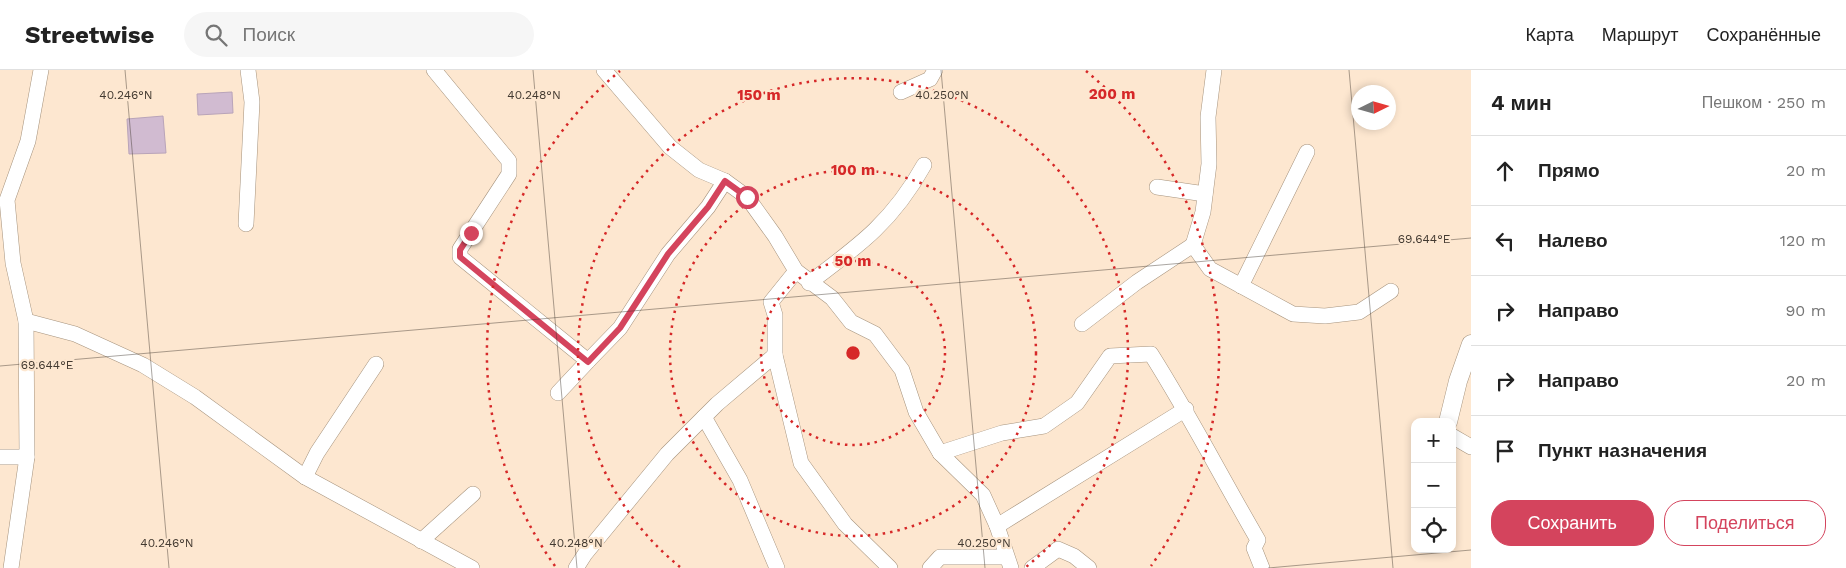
<!DOCTYPE html>
<html lang="ru">
<head>
<meta charset="utf-8">
<style>
	body { margin:0; font-family:"Work Sans",sans-serif; background:#f6f6f6; color:#222 }
	.controls { position:absolute; right:15px; bottom:15px; display:grid; overflow:hidden; border-radius:10px; box-shadow:0 2px 8px #0003 }
	.controls button { width:45px; height:45px; display:grid; place-items:center; padding:0; border:0; border-bottom:1px solid #e0e0e0; background:#fff; color:#222; font:25px sans-serif }
	.compass { position:absolute; left:1351px; top:15px; width:45px; height:45px; border-radius:50%; background:#fff; box-shadow:0 2px 8px #0003; rotate:85deg }
	.stop { position:absolute; width:15px; height:15px; margin:-11px; border:4px solid #d4445d; border-radius:50%; background:#fff }
	.stop.end { background:#d4445d; border-color:#fff; box-shadow:0 1px 5px #0008 }
	.list { margin:0; padding:0; list-style:none }
	h2 { display:flex; justify-content:space-between; align-items:center; height:65px; margin:0; padding:0 20px; font-size:21px }
	h2 small { font-size:16px; font-weight:400; color:#767676 }
	.list li { display:grid; grid-template-columns:32px 1fr auto; gap:15px; align-items:center; box-sizing:border-box; height:70px; padding:0 20px; border-top:1px solid #e0e0e0 }
	.list b { display:block; font-size:19px; white-space:nowrap }
	.list em { font-size:16px; font-style:normal; color:#767676 }
	.actions { display:flex; gap:10px; padding:15px 20px }
	.actions a { flex:1; padding:11px 0; border:1px solid #d4445d; border-radius:20px; text-align:center; font-size:18px; color:#d4445d }
	.actions .main { background:#d4445d; color:#fff }
	.icon { flex:none; width:28px; height:28px; fill:none; stroke:currentColor; stroke-width:2; stroke-linecap:round; stroke-linejoin:round }
	.map { position:relative; flex:none; width:1471px; height:498px; overflow:hidden }
	header { display:flex; align-items:center; gap:30px; box-sizing:border-box; height:70px; padding:0 25px; background:#fff; border-bottom:1px solid #e0e0e0 }
	header strong { font-size:24px }
	nav { display:flex; gap:28px; margin-inline-start:auto; font-size:18px }
	.search { width:350px; height:45px; background:#f6f6f6; display:flex; align-items:center; gap:12px; box-sizing:border-box; padding:0 18px; border-radius:28px; color:#767676; font-size:19px }
	main { display:flex }
	aside { flex:1; background:#fff }
	.map>svg:first-child { display:block }
	.building { fill:#d1bbd1; stroke:#b9a4b9 }
	.lines { fill:none; stroke-linecap:round; stroke-linejoin:round }
	.minor-casing { stroke:#a6937d; stroke-width:16 }
	.tertiary-casing { stroke:#a6937d; stroke-width:19 }
	.minor { stroke:#fff; stroke-width:15 }
	.tertiary { stroke:#fff; stroke-width:18 }
	.route { stroke:#d4445d; stroke-width:6 }
	.ticks { fill:none; stroke:#433a31; stroke-width:1; stroke-opacity:0.45 }
	.ring { fill:none; stroke:#d62828; stroke-width:2.5; stroke-dasharray:2.5 5 }
	.ticks-label { font-size:12px; text-anchor:middle; fill:#433a31; stroke:#fde7d0; stroke-width:4.5; stroke-linejoin:round; paint-order:stroke }
	.centre { fill:#d62828; stroke:#fde7d0; stroke-width:2.5 }
	.ring-label { font-size:15px; text-anchor:middle; font-weight:bold; fill:#d62828; stroke:#fde7d0; stroke-width:4.5; stroke-linejoin:round; paint-order:stroke }
</style>
</head>
<body>
<header>
<strong>Streetwise</strong>
<div class="search"><svg class="icon" aria-label="search" viewBox="0 0 24 24"><circle cx="10" cy="10" r="6"/><path d="M15 15l6 6"/></svg>Поиск</div>
<nav><a>Карта</a><a>Маршрут</a><a>Сохранённые</a></nav>
</header>
<main>
<div class="map">
<svg width="1471" height="498" viewBox="0 0 1471 498">
	<rect width="100%" height="100%" fill="#fde7d0"/>
	<g class="building">
		<path d="M232 22 233 43 198 45 197 24Z"/>
		<path d="M163 46 166 83 129 84 127 49Z"/>
	</g>
	<g class="lines">
		<defs>
			<g id="minor">
				<path d="M434 0 509 91V104L460 179V187L588 291 620 258 668 184 708 137 725 111"/>
				<path d="M604 0 670 77 699 100 725 111 747 127 775 166 796 201 832 228 851 252 875 264 902 300 916 342 940 383 983 425 997 456"/>
				<path d="M1214 0 1208 47 1209 94 1203 142 1193 175 1210 199 1293 244 1325 246 1359 242 1391 221"/>
				<path d="M901 22 930 9 935 0"/>
				<path d="M1157 117 1205 124"/>
				<path d="M246 154 252 32 248 0"/>
				<path d="M809 213C860 175 893 151 924 95"/>
				<path d="M1241 216 1307 82"/>
				<path d="M26 251 75 264 143 295 195 327 305 407 472 498"/>
				<path d="M1082 254 1137 212 1193 175"/>
				<path d="M775 285V245L771 232 796 201"/>
				<path d="M558 323 588 291"/>
				<path d="M704 347 740 410 777 498"/>
				<path d="M1452 366 1471 377"/>
				<path d="M940 383 1002 363 1044 356 1077 333 1110 286 1151 284C1189 344 1222 408 1258 470L1254 478 1262 498"/>
				<path d="M0 387H27"/>
				<path d="M305 407 317 383 376 294"/>
				<path d="M421 471 473 424"/>
				<path d="M11 498 27 387 26 251 13 193 7 130 28 71 41 0"/>
				<path d="M576 498 585 484 667 384 717 334 775 285 801 393 845 454 890 498"/>
				<path d="M930 498 940 487H1005"/>
				<path d="M1011 498 997 456 1186 339"/>
				<path d="M1032 498 1058 479 1074 486 1089 498"/>
			</g>
			<path id="tertiary" d="M1448 352 1458 311 1471 274"/>
		</defs>
		<use href="#minor" class="minor-casing"/>
		<use href="#tertiary" class="tertiary-casing"/>
		<use href="#minor" class="minor"/>
		<use href="#tertiary" class="tertiary"/>
	</g>
	<g class="lines">
		<path class="route" d="M471 163 460 180V187L588 292 620 258 668 184 708 137 725 111 747 127"/>
	</g>
	<path class="ticks" d="M125 0 169 498M533 0 577 498M941 0 985 498M1349 0 1393 498M0 296 1471 168M1268 498 1471 480"/>
	<g class="ring">
		<circle cx="853" cy="283" r="92"/>
		<circle cx="853" cy="283" r="183"/>
		<path d="M680 497A275 275 0 1 1 1026 497"/>
		<path d="M555 496A366 366 0 0 1 620 1M1086 1A366 366 0 0 1 1151 496"/>
	</g>
	<g class="ticks-label">
		<text x="126" y="29">40.246°N</text>
		<text x="534" y="29">40.248°N</text>
		<text x="942" y="29">40.250°N</text>
		<text x="1424" y="173">69.644°E</text>
		<text x="47" y="299">69.644°E</text>
		<text x="167" y="477">40.246°N</text>
		<text x="576" y="477">40.248°N</text>
		<text x="984" y="477">40.250°N</text>
	</g>
	<circle cx="853" cy="283" r="8" class="centre"/>
	<g class="ring-label">
		<text x="1112" y="29">200 m</text>
		<text x="759" y="30">150 m</text>
		<text x="853" y="105">100 m</text>
		<text x="853" y="196">50 m</text>
	</g>
</svg>
<div class="controls">
<button>+</button>
<button>−</button>
<button><svg class="icon" aria-label="locate" viewBox="0 0 24 24"><circle cx="12" cy="12" r="6"/><path d="M12 2v4M12 18v4M2 12h4M18 12h4"/></svg></button>
</div>
<svg class="compass" viewBox="-18 -18 36 36"><path d="M0-13l5 13h-10z" fill="#e53935"/><path d="M0 13l5-13h-10z" fill="#767676"/></svg>
<div class="stop" style="left:747px;top:127px"></div>
<div class="stop end" style="left:471px;top:163px"></div>
</div>
<aside>
<h2>4 мин<small>Пешком · 250 m</small></h2>
<ul class="list">
<li><svg class="icon" aria-label="ahead" viewBox="0 0 24 24"><path d="M12 20V5M6 11l6-6 6 6"/></svg><div><b>Прямо</b></div><em>20 m</em></li>
<li><svg class="icon" aria-label="left" viewBox="0 0 24 24"><path d="M17 20v-9H6M10 6l-5 5 5 5"/></svg><div><b>Налево</b></div><em>120 m</em></li>
<li><svg class="icon" aria-label="right" viewBox="0 0 24 24"><path d="M7 20v-9h11M14 6l5 5-5 5"/></svg><div><b>Направо</b></div><em>90 m</em></li>
<li><svg class="icon" aria-label="right" viewBox="0 0 24 24"><path d="M7 20v-9h11M14 6l5 5-5 5"/></svg><div><b>Направо</b></div><em>20 m</em></li>
<li><svg class="icon" aria-label="arrive" viewBox="0 0 24 24"><path d="M6 21V4h12l-3 4 3 4H6"/></svg><div><b>Пункт назначения</b></div></li>
</ul>
<div class="actions"><a class="main">Сохранить</a><a>Поделиться</a></div>
</aside>
</main>
</body>
</html>
